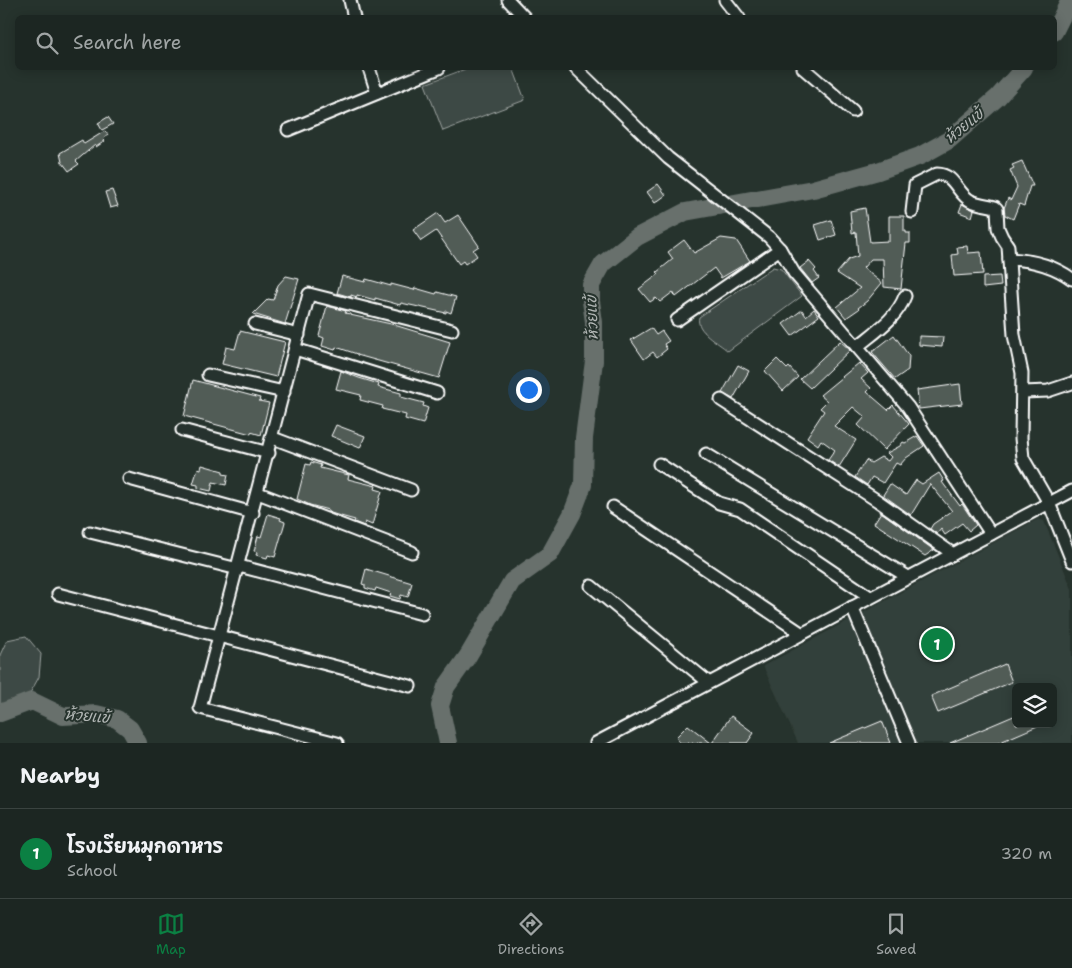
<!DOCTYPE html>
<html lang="en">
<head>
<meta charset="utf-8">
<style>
	body { margin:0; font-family:"Shantell Sans","Playpen Sans Thai",sans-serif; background:#29322f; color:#f1f3f6 }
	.controls { position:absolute; right:15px; bottom:15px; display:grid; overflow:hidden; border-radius:8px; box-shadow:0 2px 12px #0003 }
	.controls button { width:45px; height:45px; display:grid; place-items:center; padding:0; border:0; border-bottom:1px solid #3a4340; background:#1c2622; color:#f1f3f6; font:25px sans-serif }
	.you { position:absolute; left:528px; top:389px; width:18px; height:18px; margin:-12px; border:4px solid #fff; border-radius:50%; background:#1a73e8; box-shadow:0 0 0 8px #1a73e833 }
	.badge { display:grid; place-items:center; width:32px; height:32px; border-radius:50%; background:#0b8043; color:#fff; font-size:16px; font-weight:700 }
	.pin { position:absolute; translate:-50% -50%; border:2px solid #fff; box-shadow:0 1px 5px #0006 }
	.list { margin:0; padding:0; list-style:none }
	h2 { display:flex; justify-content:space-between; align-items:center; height:65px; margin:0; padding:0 20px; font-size:21px }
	h2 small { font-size:16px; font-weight:400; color:#a0a5a5 }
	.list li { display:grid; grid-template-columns:32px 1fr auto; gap:15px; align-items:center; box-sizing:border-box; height:90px; padding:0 20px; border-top:1px solid #3a4340 }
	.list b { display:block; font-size:19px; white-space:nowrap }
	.list p { margin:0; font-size:16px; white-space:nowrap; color:#a0a5a5 }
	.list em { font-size:16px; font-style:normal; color:#a0a5a5 }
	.icon { flex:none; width:28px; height:28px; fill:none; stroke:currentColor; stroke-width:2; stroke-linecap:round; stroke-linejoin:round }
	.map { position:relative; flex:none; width:1072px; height:743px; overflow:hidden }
	.search { position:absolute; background:#1c2622; box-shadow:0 2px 12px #0003; left:15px; right:15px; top:15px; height:55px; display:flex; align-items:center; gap:12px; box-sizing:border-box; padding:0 18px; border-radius:8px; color:#a0a5a5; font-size:19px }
	.sheet { height:155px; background:#1c2622 }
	nav { display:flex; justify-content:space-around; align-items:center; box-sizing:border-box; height:70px; border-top:1px solid #3a4340; background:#1c2622; font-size:14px; color:#a0a5a5 }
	nav a { display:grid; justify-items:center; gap:2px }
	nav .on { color:#0b8043 }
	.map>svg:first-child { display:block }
	.built { fill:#333f3a; fill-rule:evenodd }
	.green { fill:#3e4944; stroke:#9ea4a2 }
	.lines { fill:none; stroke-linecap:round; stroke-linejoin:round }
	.river { stroke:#67706c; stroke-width:18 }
	.building { fill:#515c57; stroke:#fff }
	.minor-casing { stroke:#fff; stroke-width:15 }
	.minor { stroke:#26332d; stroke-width:11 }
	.labels { text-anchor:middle; stroke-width:4; stroke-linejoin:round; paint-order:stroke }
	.water-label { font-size:15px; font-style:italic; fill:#b3b8b6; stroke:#26332d }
</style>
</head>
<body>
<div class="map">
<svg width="1072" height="743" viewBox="0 0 1072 743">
	<rect width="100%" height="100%" fill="#26332d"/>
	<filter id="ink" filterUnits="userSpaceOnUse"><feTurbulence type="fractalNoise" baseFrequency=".02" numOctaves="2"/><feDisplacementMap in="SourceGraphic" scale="10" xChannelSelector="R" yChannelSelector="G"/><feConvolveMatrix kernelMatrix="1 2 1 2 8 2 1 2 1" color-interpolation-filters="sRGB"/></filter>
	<g filter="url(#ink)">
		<path class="built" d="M1038 519 1044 521 1072 589V743H798L763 666 847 621 855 623 862 620 864 612ZM1016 687H1053V724H1016Z"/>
		<g class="green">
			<path d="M468 68H513L525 100 443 131 425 84Z"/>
			<path d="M773 267 781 269 802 296 728 351C718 342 695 331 699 317Z"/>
			<path d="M26 636 41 654 39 677 29 695 0 705V655L7 640Z"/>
		</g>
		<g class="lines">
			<g class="river">
				<path d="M1054 32 1070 0"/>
				<path d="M0 713 32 701 63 716 96 714 117 719 130 729 138 743"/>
				<path d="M448 743 440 706 446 687 468 656 512 581 550 554 572 514 583 485 584 438 594 361V322L591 301V285L603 264 637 237 685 212 813 189 878 171 920 156 949 140 998 97 1024 68"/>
			</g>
		</g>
		<g class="building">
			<path d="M108 117 113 124 102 130 98 123Z"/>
			<path d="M105 131 108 135 103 139 105 141 96 147 95 145 76 161 79 164 69 171 62 162 60 153 82 140 84 144Z"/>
			<path d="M1022 161 1033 186H1030L1024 206 1019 204 1013 219 1005 215 1004 208 1008 198 1011 200 1017 187 1010 170 1014 168 1012 165Z"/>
			<path d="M658 184 666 195 655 203 647 192Z"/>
			<path d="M112 190 118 206 110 208 105 192Z"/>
			<path d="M962 204 974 210 972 217 959 212Z"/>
			<path d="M865 208 870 242 889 241V216H904V231H906V233H910V243H906L901 289 884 287 883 259H871L863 268 882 283 867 301 858 308 859 309 846 318 837 307 860 288 837 273 849 259 858 256 856 232 852 233 850 211Z"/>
			<path d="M438 213 445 223 458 215 479 246 473 250 477 256 465 264 463 261 459 264 436 231 421 241 413 230Z"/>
			<path d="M831 220 836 235 820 240 815 225Z"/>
			<path d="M721 238 736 240 750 261 721 278 714 268 676 297 673 292 660 302 656 298 650 302 639 289 659 274 657 272 673 259 668 252 684 240 694 253Z"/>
			<path d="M967 246 968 253 981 252 983 274 954 276 952 255 958 254 957 247Z"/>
			<path d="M809 261 816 269 814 271 819 278 812 283 800 268Z"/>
			<path d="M286 276 299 279 285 324 253 314 268 299 273 300 278 285Z"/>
			<path d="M342 276 365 282 366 279 391 286V284L414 290 415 288 436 294 437 292 456 297 451 313 446 311V313L401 303 400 305 375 298V300L357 295V297L351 295V297L337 293Z"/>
			<path d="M1000 276 1001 286 983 288V277Z"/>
			<path d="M327 306 346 311 345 313 350 314V315L391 324 450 342 439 378 357 355V354L336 347 335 350 322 346 324 338 319 336Z"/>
			<path d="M814 309 819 316 792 336 783 324 802 310 806 316Z"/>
			<path d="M651 328 656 335 662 331 669 341 664 344 667 349 657 357 653 352 644 359 631 340Z"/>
			<path d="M240 331 285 342 276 377 222 364 226 347 235 349Z"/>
			<path d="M894 335 909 356 908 370 895 379 872 352Z"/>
			<path d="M919 336 943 337 942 347 919 345Z"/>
			<path d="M840 341 850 350 810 388 800 379Z"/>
			<path d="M777 359 787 369 789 367 798 377 783 391 765 371Z"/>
			<path d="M859 363 868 373 861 379 871 388 867 392 888 410 893 405 909 424 884 450 858 425 865 417 853 407 834 426 856 440 839 467 828 460 835 450 821 440 818 445 807 437 824 411 820 408 827 401 820 395Z"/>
			<path d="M738 365 749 371 733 399 722 393Z"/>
			<path d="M341 371 359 378 379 384 378 387 401 393V397L424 403 423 406 428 408 423 424 405 419 406 415 382 409 383 406 360 400 361 395 336 389Z"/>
			<path d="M193 380 260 398 259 401 269 403 261 435 251 432V434L184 416Z"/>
			<path d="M960 384 962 404 919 409 917 390Z"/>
			<path d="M336 425 365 436 360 448 331 436Z"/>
			<path d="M917 436 924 446 906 458 900 465 896 463 883 483 872 477 867 485 855 477 866 460 871 463 881 457 888 461 891 457 887 453 900 446 903 442 905 443Z"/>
			<path d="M311 462 321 465 320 468 349 475 348 479 376 486 375 489 382 491 372 525 365 522 364 526 354 522 355 520 337 515 328 512V510L310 505 297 499 306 464 310 465Z"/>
			<path d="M202 465 223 471V474L228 475 226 485 213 482 211 491 198 488V485L193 484 198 468 201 469Z"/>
			<path d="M939 473 944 481 942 482 960 506 962 504 976 525 969 531 962 523 945 535 941 529 937 534 930 529 933 524 952 511 930 484 911 515 883 495 890 484 906 495 916 480 922 484Z"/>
			<path d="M881 512 934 550 925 556 874 523Z"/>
			<path d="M268 514 281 518 280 520 285 522 275 557 268 555 267 558 256 555 257 552 254 551 258 536 261 537Z"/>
			<path d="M366 569 412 583 408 597 401 595 400 599 390 596 391 593 376 588 375 591 365 588V585L362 584Z"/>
			<path d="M1005 664 1012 682 938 713 931 696Z"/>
			<path d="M1016 715V724H1042L998 743H950Z"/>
			<path d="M731 716 754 733 747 743H712Z"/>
			<path d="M882 721 891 743H829Z"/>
			<path d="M688 725 711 743H680L676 737Z"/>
		</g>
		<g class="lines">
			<defs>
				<g id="minor">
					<path d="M350 0 354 18"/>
					<path d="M508 0 525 18"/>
					<path d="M725 0 739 18"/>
					<path d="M369 68 377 93"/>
					<path d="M576 68 668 158 769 237 780 249 794 273 908 407 991 534"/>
					<path d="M803 68 853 111"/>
					<path d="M288 130 439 68"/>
					<path d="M912 212 915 185 937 174C955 174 957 194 971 201 978 204 987 205 995 207L997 209 998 228 1002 237 1008 246 1014 335 1022 373 1021 438 1023 458 1049 503 1072 561"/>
					<path d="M1009 259C1032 260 1053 265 1072 279"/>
					<path d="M677 320 780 249"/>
					<path d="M255 324 299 335"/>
					<path d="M857 347C875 332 897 318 905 296"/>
					<path d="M295 349 437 393"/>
					<path d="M208 375 284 392"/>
					<path d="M1023 392 1048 391 1072 383"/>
					<path d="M721 400 878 501 953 554"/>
					<path d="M182 430 269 453"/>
					<path d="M273 438 411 490"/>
					<path d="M706 454 908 577"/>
					<path d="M659 464 719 503 740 509 870 597"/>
					<path d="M129 479 253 513"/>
					<path d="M258 493 412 552"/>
					<path d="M613 507 801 633"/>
					<path d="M90 532 238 569"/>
					<path d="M239 566 422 614"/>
					<path d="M591 586 708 682"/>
					<path d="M58 594 410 686"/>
					<path d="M852 607 909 743"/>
					<path d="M337 743 200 708 309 294 452 330"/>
					<path d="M596 743 1072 491"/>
				</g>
			</defs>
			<use href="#minor" class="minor-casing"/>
			<use href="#minor" class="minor"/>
		</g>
	</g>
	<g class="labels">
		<g class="water-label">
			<text transform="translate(964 126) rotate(-39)" y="5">ห้วยแข้</text>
			<text transform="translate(592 318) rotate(-92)" y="5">ห้วยแข้</text>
			<text transform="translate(87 716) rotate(5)" y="5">ห้วยแข้</text>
		</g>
	</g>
</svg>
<div class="controls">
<button><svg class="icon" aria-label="layers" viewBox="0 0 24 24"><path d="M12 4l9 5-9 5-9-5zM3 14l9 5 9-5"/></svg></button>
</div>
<div class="you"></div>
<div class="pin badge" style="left:937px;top:644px">1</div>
<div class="search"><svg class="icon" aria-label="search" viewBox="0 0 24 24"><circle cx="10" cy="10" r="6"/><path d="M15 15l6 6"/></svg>Search here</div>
</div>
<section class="sheet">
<h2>Nearby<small></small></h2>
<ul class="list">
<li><span class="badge">1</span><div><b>โรงเรียนมุกดาหาร</b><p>School</p></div><em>320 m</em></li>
</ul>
</section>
<nav>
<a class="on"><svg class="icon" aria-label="map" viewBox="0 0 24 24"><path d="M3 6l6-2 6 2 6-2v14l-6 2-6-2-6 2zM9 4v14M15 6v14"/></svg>Map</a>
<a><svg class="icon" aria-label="directions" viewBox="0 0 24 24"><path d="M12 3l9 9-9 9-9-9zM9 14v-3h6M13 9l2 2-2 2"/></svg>Directions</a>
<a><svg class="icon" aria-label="saved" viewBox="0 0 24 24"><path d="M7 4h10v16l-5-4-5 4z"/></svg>Saved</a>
</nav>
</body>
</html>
